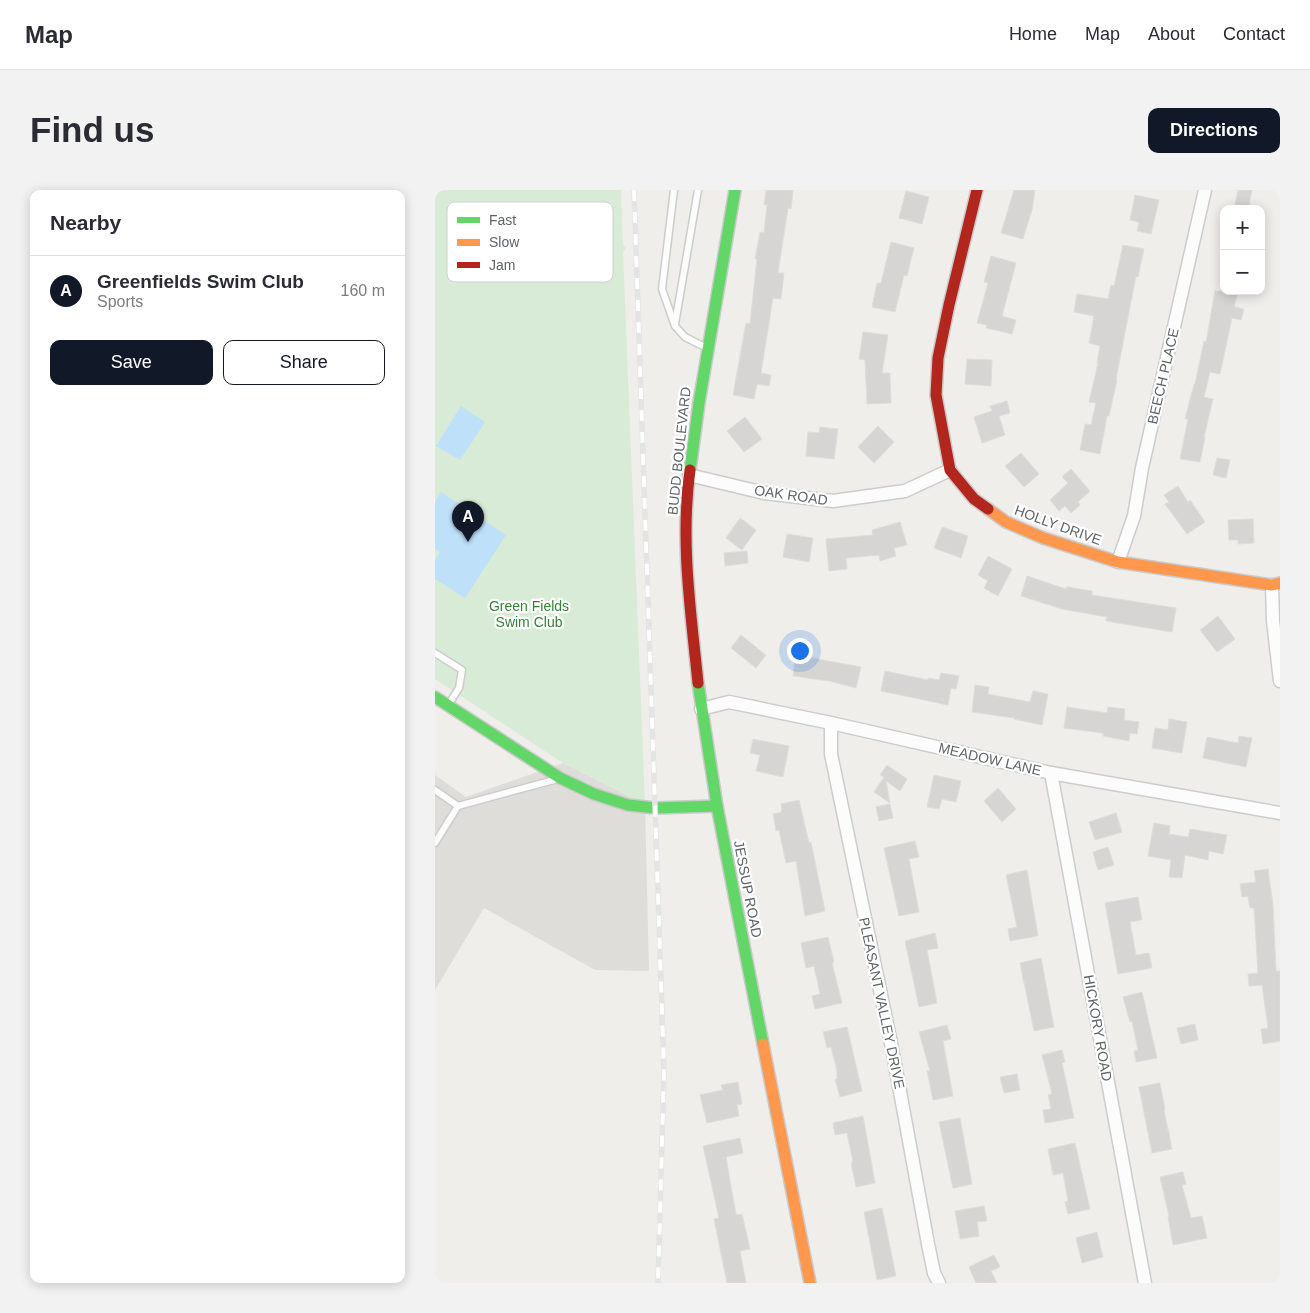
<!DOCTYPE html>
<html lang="en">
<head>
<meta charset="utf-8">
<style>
	body { margin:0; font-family:Arial,sans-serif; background:#f2f2f3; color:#2b2b33 }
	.controls { position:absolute; right:15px; top:15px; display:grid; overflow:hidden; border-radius:10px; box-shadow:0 2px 12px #0003 }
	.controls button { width:45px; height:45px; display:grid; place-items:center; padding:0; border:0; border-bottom:1px solid #e1e1e2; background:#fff; color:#2b2b33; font:25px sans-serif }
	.you { position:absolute; left:364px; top:460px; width:18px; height:18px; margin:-12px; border:4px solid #fff; border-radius:50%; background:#1a73e8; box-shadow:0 0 0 8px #1a73e833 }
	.badge { display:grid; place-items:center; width:32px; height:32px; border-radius:50%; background:#111827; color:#fff; font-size:16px; font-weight:700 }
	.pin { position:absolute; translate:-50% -41px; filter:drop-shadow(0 1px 2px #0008) }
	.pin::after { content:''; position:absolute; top:26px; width:18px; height:15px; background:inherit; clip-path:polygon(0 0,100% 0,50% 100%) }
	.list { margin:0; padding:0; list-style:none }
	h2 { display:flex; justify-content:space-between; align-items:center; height:65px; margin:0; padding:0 20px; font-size:21px }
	h2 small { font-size:16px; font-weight:400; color:#7c7c81 }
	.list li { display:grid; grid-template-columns:32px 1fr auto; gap:15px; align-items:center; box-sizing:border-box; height:70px; padding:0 20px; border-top:1px solid #e1e1e2 }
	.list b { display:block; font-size:19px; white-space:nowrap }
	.list p { margin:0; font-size:16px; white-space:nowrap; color:#7c7c81 }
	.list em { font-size:16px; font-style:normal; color:#7c7c81 }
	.actions { display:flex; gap:10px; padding:15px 20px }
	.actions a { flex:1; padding:11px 0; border:1px solid #111827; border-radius:10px; text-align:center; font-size:18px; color:#111827 }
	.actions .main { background:#111827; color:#fff }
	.map { position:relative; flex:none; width:845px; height:1093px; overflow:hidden; border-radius:10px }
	header { display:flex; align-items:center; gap:30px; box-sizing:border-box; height:70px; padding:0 25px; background:#fff; border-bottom:1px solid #e1e1e2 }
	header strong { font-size:24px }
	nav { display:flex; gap:28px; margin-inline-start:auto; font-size:18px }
	.intro { display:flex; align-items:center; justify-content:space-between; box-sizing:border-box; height:120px; padding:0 30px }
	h1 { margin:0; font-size:35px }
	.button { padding:12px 22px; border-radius:10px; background:#111827; color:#fff; font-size:18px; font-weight:700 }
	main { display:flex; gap:30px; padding:0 30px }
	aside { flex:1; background:#fff; border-radius:10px; box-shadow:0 2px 12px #0003 }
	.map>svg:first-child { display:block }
	.industrial { fill:#dfddda }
	.green { fill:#d8ebd6 }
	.water { fill:#bfe0f9 }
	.building { fill:#d6d5d3; stroke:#deddd9 }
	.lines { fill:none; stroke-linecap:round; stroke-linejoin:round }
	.lane-casing { stroke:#cbcccc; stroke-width:9 }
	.street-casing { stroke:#cbcccc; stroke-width:15 }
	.fast-casing { stroke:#cacacb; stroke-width:14 }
	.slow-casing { stroke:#cacacb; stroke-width:14 }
	.jam-casing { stroke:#cacacb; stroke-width:14 }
	.lane { stroke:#fdfcfc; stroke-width:6 }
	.street { stroke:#fdfcfc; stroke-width:12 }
	.fast { stroke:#63d668; stroke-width:11 }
	.slow { stroke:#ff974d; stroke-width:11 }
	.jam { stroke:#b3261e; stroke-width:11 }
	.rail-casing { stroke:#e4e4e4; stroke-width:5.5 }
	.rail { stroke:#fff; stroke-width:4; stroke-dasharray:11; stroke-linecap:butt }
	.labels { text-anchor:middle; stroke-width:4.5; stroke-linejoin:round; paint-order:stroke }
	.street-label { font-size:14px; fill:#5f6368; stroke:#fff }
	.park-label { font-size:14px; fill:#348238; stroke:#fff }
	.key { fill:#fff; stroke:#cfd0d2; stroke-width:1 }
	.key-label { font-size:14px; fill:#5f6368 }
</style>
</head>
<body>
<header>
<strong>Map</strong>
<nav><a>Home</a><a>Map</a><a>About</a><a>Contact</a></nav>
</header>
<div class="intro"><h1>Find us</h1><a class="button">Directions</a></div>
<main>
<aside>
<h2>Nearby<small></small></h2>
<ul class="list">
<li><span class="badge">A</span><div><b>Greenfields Swim Club</b><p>Sports</p></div><em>160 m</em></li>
</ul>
<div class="actions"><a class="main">Save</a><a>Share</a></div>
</aside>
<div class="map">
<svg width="845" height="1093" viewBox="0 0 845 1093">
	<rect width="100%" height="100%" fill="#efeeea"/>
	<path class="industrial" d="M128 573 210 614 214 781 160 780 49 718 0 800V585L31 607Z"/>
	<path class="green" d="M0 0H186L188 55 191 58 188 62 210 614 128 573 0 489Z"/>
	<g class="water">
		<path d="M26 216 50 232 25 270 1 256Z"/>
		<path d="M6 302 71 345 30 408 0 389V371L5 362 0 358V312Z"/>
	</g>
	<g class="building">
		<path d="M331 0H358L356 19 353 18 343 83H349L346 109 338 108 326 183 336 185 334 196 322 194 319 209 298 205 311 133 315 134 322 69H320L325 42 329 43 332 15H329Z"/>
		<path d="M579 0H600L597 20 588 49 566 43Z"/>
		<path d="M803 0H817L813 19H799Z"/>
		<path d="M471 1 494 7 487 34 464 28Z"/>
		<path d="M700 5 724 10 716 44 702 41 704 32 695 30Z"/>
		<path d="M456 52 479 58 472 86 469 85 460 122 437 117 442 93H446Z"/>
		<path d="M688 55 709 59 703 87 701 86 681 189 682 190 674 226H672L665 264 645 260 650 234 656 235 661 213 654 212 663 173H662L665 156 654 153 659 126 639 122 642 104 673 109 676 95 679 96Z"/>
		<path d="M556 66 581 73 567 126 581 130 577 144 551 138 552 135 542 133 553 93 549 92Z"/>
		<path d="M780 101H803L799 117 809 119 806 130 797 128 785 184 775 182 769 207 778 209 769 247H770L765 272 745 269 753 229H750L759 194H760L769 151 771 152Z"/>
		<path d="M428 142 453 145 447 183H455L456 213 432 214 430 170 424 169Z"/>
		<path d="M532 169 557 170 556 196 530 194Z"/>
		<path d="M572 211 575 223 564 226 570 245 547 253 539 227 557 221 555 216Z"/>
		<path d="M310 227 327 249 309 262 292 241Z"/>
		<path d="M443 236 459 252 439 273 423 257Z"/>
		<path d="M385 237 403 239 399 269 371 266 373 242 384 243Z"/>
		<path d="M586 263 604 284 589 297 570 276Z"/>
		<path d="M782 268 795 270 791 288 778 285Z"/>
		<path d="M636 279 655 301 643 312 645 315 636 323 630 316 624 321 615 310 633 293 627 287Z"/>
		<path d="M743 296 753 312 755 310 770 332 752 344 730 314 734 312 729 305Z"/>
		<path d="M305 328 321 340 307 360 291 348Z"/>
		<path d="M818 329 819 353 803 354V350H794L793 330Z"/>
		<path d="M465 332 472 355 459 358 461 366 445 371 444 365 411 368 412 379 394 381 391 349 438 345 437 340Z"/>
		<path d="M507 337 533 346 526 368 499 358Z"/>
		<path d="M352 344 378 348 374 372 348 367Z"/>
		<path d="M312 361 313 373 290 376 289 363Z"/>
		<path d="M553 366 577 379 563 406 549 398 553 391 543 385Z"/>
		<path d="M592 386 631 399 632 397 657 401V405L741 418 737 442 671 431 672 427 627 419 586 406Z"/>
		<path d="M783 426 800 449 782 462 765 440Z"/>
		<path d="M306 445 331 465 321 478 296 458Z"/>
		<path d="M362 455 373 457 372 467 426 477 421 498 394 491 358 486Z"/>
		<path d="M450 481 493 490V488L504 490 506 483 524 486 521 499 516 498 513 515 446 501Z"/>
		<path d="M540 495 554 497 553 504 595 512 598 501 613 504 607 535 579 529V528L537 522Z"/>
		<path d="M632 517 672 523 673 517 690 519 689 530 704 532 702 544 695 543 694 551 668 546V543L629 538Z"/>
		<path d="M734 529 752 532 747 563 717 558 720 538 733 540Z"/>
		<path d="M804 546 817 548 811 577 768 568 772 547 803 553Z"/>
		<path d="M318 549 354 556 348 587 321 581 325 565 315 563Z"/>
		<path d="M452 575 472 589 465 601 451 591 455 613 439 602 449 587 445 585Z"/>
		<path d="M499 585 526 591 521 612 507 609 504 619 492 617Z"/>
		<path d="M563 598 581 619 567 632 549 611Z"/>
		<path d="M364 610 374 653 376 652 390 721 370 726 361 671 351 673 344 640 341 641 338 624 347 622 346 614Z"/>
		<path d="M455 614 458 628 444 631 441 617Z"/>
		<path d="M681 623 687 642 660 650 654 632Z"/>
		<path d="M719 633 735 636 734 644 753 647 755 639 792 645 788 664 774 661 773 670 750 665 747 688 734 687 736 670 713 666Z"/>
		<path d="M480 651 484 667 474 669 484 722 464 726 449 658Z"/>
		<path d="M673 657 679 675 663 680 658 662Z"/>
		<path d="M833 679 838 715 841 781H845V851L828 854 826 839 833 838 827 795 814 796 813 784 823 783 819 718H815L813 706 807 707 805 694 821 692 819 681Z"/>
		<path d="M592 680 603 746 575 751 573 739 582 737 571 685Z"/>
		<path d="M703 707 707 730 695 732 701 765 714 763 717 778 683 784 670 713Z"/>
		<path d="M500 743 503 758 492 760 502 813 484 817 470 751Z"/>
		<path d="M393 747 399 772 397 773 407 813 380 819 377 806 385 804 379 776 371 778 366 753Z"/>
		<path d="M606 768 619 837 599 841 585 773Z"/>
		<path d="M707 802 722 868 701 872 699 861 703 860 697 831 695 832 688 807Z"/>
		<path d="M760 834 763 850 746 854 742 838Z"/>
		<path d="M512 835 516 849 508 851 518 906 498 910 492 881H495L484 842Z"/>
		<path d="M412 837 427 901 405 907 400 889H402V881L396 857 392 858 388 842Z"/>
		<path d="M627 860 630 872 627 873 639 928 610 933 608 920 616 919 613 905 617 904 607 865Z"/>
		<path d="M582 884 585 900 569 903 565 887Z"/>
		<path d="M303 892 307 914 302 915 304 926 272 933 265 905 288 900 286 895Z"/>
		<path d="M725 893 730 919 729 920 737 959 717 963 704 897Z"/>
		<path d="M428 926 440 993 421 997 416 973 418 972 412 943 400 945 398 933Z"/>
		<path d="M525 928 537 994 518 998 504 932Z"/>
		<path d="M305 948 308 963 291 967 301 1025 307 1024 315 1059 305 1061 311 1093H292L279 1029 284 1028 268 956Z"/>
		<path d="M640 953 655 1019 633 1024 630 1012 633 1011 628 983 618 985 613 959Z"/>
		<path d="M748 982 751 994 747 995 756 1028 767 1026 772 1048 738 1055 733 1027 734 1026 725 987Z"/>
		<path d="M549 1016 552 1031 542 1032 544 1046 525 1049 520 1021Z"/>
		<path d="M447 1018 461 1086 442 1090 429 1022Z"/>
		<path d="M662 1042 668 1067 647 1073 641 1048Z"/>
		<path d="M559 1065 565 1077 556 1081 562 1093H541L534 1077Z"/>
	</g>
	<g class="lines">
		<defs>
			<g id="lane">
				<path d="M239 0 227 99 240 136 250 147 272 158"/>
				<path d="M240 134 263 0"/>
				<path d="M0 463 27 480 24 498 14 514"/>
				<path d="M0 600 23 616 119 590"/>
				<path d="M0 653 23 616"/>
			</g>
			<g id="street">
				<path d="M254 285 329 303 398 311 470 301 515 280"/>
				<path d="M683 372 699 326 707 278 770 0"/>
				<path d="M837 395 838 431 845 491"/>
				<path d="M266 519 294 512 396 533 616 583 845 623"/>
				<path d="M396 533V564L457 858 493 1054 499 1083 504 1093"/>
				<path d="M616 583 710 1093"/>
			</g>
			<g id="fast">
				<path d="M255 280 264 213 300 0"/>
				<path d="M263 493 282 616 328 854"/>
				<path d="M0 507 125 588 159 604 193 615 220 618 282 616"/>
			</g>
			<g id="slow">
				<path d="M553 319 571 332 608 348 683 372 837 395 845 393"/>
				<path d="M328 854 375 1093"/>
			</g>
			<g id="jam">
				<path d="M542 0 514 115 503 168 501 205 515 280 539 309 553 319"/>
				<path d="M255 280C245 351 256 423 263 493"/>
			</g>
		</defs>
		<use href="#lane" class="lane-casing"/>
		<use href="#street" class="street-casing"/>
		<use href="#fast" class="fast-casing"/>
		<use href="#slow" class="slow-casing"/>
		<use href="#jam" class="jam-casing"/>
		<use href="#lane" class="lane"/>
		<use href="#street" class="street"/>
		<use href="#fast" class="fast"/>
		<use href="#slow" class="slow"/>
		<use href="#jam" class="jam"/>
		<defs>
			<path id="rail" d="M199 0 229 881 223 1093"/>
		</defs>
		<use href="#rail" class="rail-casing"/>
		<use href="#rail" class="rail"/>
	</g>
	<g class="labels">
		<g class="street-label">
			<text transform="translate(728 186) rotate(-77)" y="5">BEECH PLACE</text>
			<text transform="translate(244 261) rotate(-84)" y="5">BUDD BOULEVARD</text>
			<text transform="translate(356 305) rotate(8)" y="5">OAK ROAD</text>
			<text transform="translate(623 335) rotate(20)" y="5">HOLLY DRIVE</text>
			<text transform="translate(555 569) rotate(13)" y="5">MEADOW LANE</text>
			<text transform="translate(313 699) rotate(79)" y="5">JESSUP ROAD</text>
			<text transform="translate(447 813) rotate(78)" y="5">PLEASANT VALLEY DRIVE</text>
			<text transform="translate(663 838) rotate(80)" y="5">HICKORY ROAD</text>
		</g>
		<g class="park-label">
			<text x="94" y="421">Green Fields<tspan x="94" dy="16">Swim Club</tspan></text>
		</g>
	</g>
	<rect x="12" y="12" width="166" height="80" rx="8" class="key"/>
	<rect x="22" y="27" width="23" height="6" fill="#63d668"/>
	<rect x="22" y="49" width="23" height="7" fill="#ff974d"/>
	<rect x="22" y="72" width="23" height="6" fill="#b3261e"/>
	<g class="key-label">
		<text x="54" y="35">Fast</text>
		<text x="54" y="57">Slow</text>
		<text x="54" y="80">Jam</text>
	</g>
</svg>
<div class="controls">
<button>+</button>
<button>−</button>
</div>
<div class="you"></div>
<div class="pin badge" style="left:33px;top:352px">A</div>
</div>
</main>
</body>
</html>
